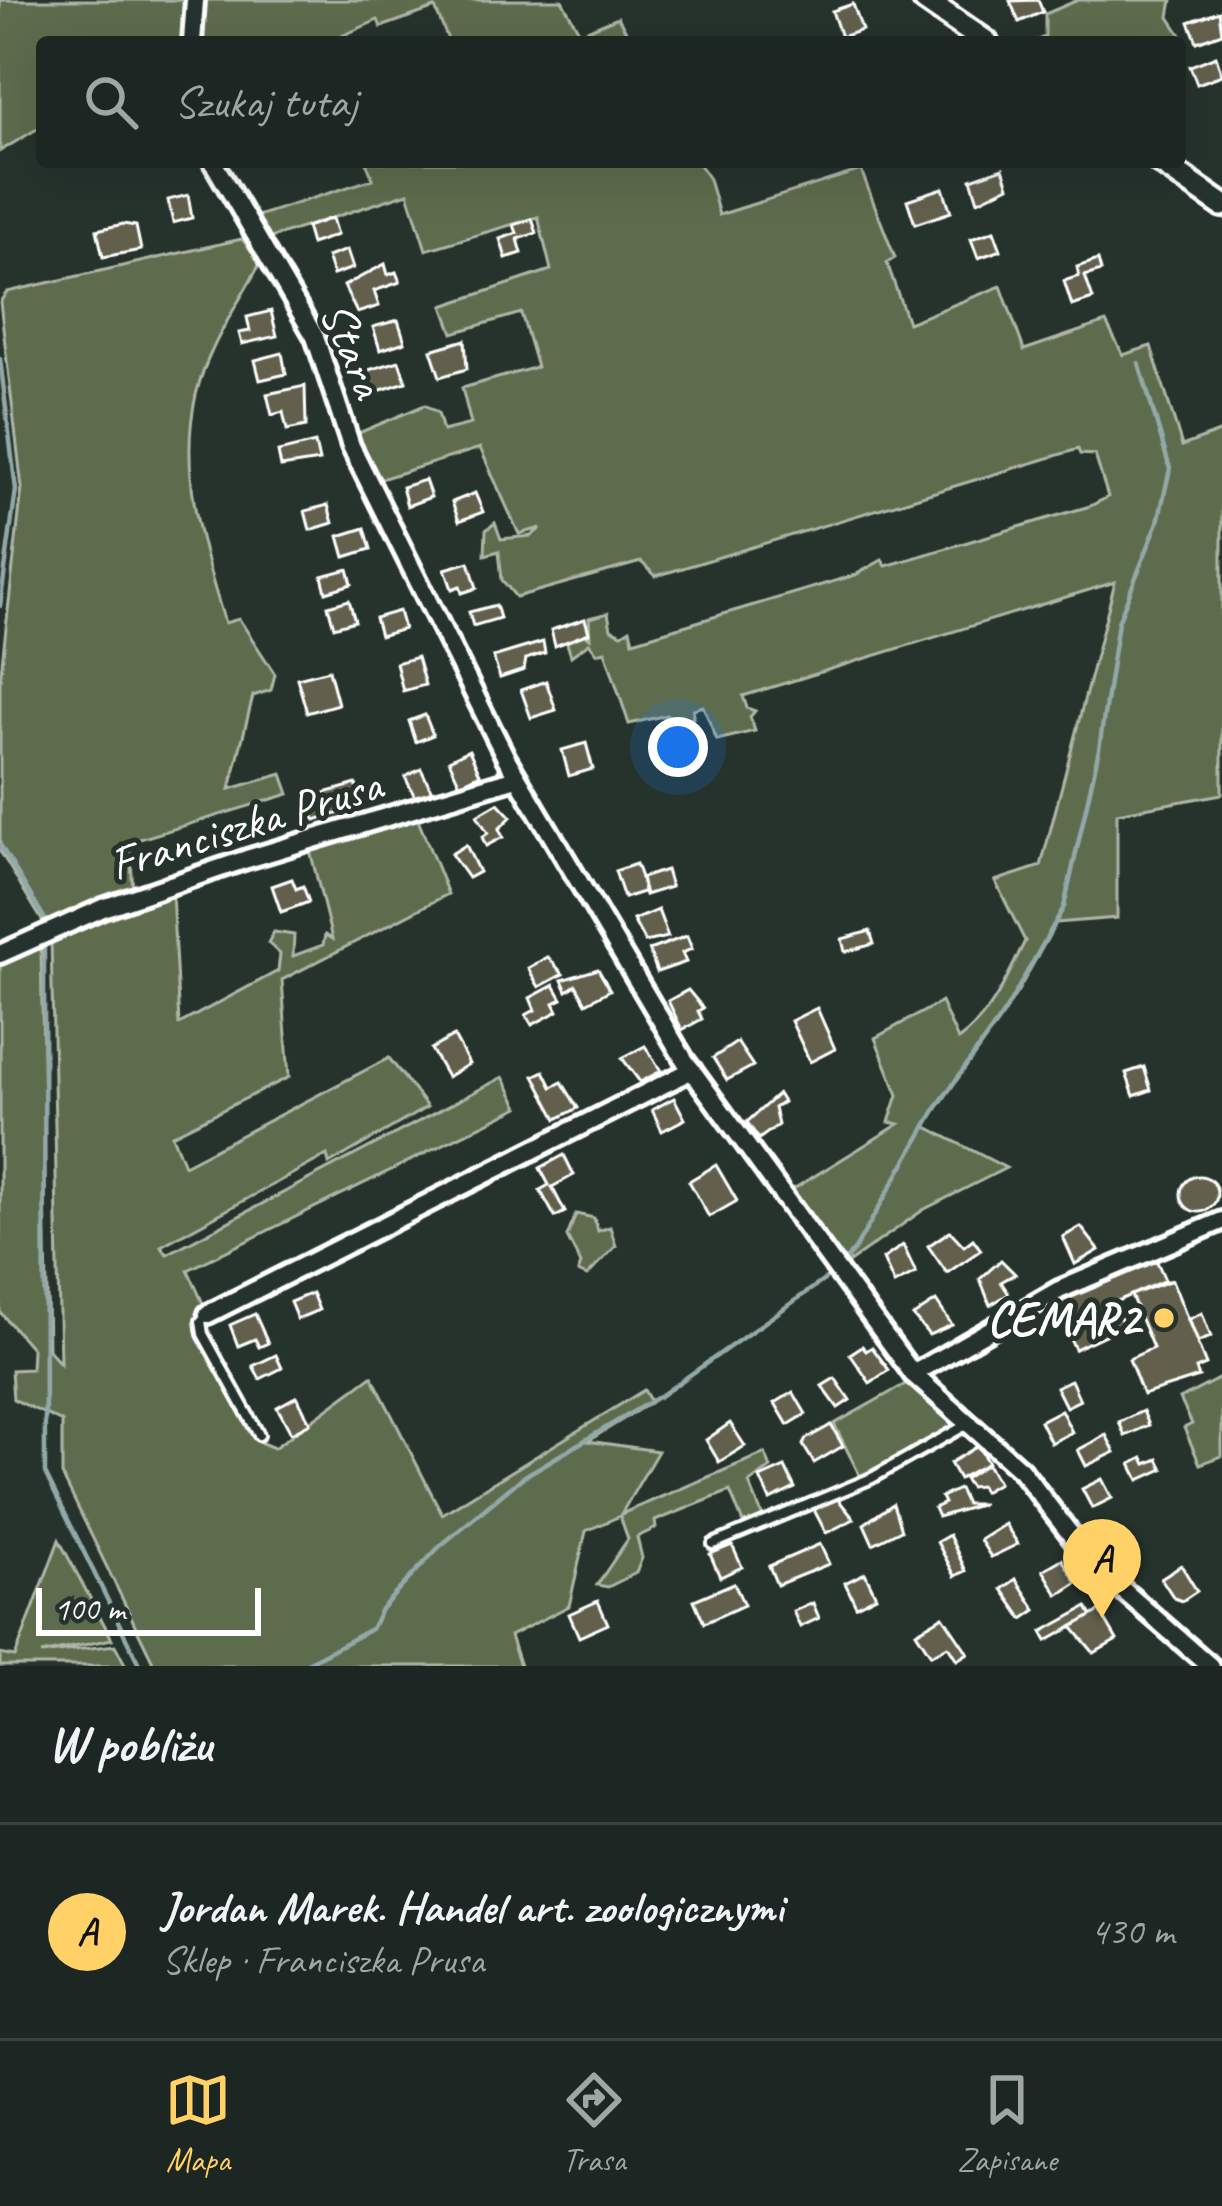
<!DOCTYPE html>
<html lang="pl">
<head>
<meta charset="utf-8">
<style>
	body { margin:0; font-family:Caveat,sans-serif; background:#252e2a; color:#f1f3f6 }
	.scale { position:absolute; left:36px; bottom:30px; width:225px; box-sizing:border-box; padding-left:12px; border:6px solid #fff; border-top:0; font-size:33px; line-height:42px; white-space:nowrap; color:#fff; -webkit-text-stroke:9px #26332d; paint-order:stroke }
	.you { position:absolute; left:678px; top:747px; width:42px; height:42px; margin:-30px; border:9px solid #fff; border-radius:50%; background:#1a73e8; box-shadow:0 0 0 18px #1a73e833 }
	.badge { display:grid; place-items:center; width:78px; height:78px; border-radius:50%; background:#ffd166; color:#111; font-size:39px; font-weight:700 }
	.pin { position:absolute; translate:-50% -99px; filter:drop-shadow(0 3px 6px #0008) }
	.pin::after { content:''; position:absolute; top:63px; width:42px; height:36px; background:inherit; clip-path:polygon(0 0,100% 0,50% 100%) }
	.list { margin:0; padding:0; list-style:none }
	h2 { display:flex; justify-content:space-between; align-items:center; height:156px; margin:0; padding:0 48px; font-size:51px }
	h2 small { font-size:39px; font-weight:400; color:#a0a5a5 }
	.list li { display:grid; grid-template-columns:78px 1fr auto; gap:36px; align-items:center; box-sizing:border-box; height:216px; padding:0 48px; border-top:3px solid #3a4340 }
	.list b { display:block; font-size:45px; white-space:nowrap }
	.list p { margin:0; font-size:39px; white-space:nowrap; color:#a0a5a5 }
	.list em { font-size:39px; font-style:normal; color:#a0a5a5 }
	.icon { flex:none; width:66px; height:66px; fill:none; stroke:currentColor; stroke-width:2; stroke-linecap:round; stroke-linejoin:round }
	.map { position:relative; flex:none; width:1222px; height:1666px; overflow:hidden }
	.search { position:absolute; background:#1c2622; box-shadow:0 12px 48px #0002; left:36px; right:36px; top:36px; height:132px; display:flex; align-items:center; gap:30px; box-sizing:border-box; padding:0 42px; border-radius:12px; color:#a0a5a5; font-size:45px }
	.sheet { height:372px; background:#1c2622 }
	nav { display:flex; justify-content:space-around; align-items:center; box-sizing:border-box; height:168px; border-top:3px solid #3a4340; background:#1c2622; font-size:33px; color:#a0a5a5 }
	nav a { display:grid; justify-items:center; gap:6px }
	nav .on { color:#ffd166 }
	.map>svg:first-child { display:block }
	.green { fill:#5d6c4e; stroke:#aeb6a6; stroke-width:3 }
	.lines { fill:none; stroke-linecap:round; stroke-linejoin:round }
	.stream { stroke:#93a9a9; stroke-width:4.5 }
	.building { fill:#62614d; stroke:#fff; stroke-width:3 }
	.service-casing { stroke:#fff; stroke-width:16 }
	.minor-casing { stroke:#fff; stroke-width:26 }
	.tertiary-casing { stroke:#fff; stroke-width:30 }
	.service { stroke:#26332d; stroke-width:8 }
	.minor { stroke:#26332d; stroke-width:16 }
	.tertiary { stroke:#26332d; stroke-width:21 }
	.poi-dot { fill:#ffd166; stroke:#26332d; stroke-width:4.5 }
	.labels { text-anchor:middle; stroke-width:10; stroke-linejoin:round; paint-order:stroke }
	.street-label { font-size:48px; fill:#fff; stroke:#26332d }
	.poi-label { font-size:48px; font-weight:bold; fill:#fff; stroke:#26332d; text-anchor:end }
</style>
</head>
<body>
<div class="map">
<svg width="1222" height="1666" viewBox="0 0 1222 1666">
	<rect width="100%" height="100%" fill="#26332d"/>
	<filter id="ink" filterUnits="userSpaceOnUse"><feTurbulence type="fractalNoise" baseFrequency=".00833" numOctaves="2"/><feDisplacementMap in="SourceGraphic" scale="24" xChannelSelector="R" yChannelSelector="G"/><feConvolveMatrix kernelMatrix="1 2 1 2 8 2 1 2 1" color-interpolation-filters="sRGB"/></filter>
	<g filter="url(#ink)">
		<g class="green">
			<path d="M0 0H562L580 33 618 17 632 42H449L435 8 381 27 378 20 328 42H42V126L0 151Z"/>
			<path d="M1078 0H1172L1169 17 1181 35 1182 53 1180 42H1033L1045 37V14Z"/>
			<path d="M366 162H697L709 179 719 215 861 170 895 258 887 263 908 323 1001 286 1024 350 1106 322 1123 355 1151 346 1182 446 1222 431V794L1117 813V918L1056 923 1018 991 925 1126 1006 1168 923 1210 841 1268 787 1193 899 1124 889 1122 898 1095 875 1038 941 1002 958 1040C992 1015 1007 978 1025 941L995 881 1041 866 1115 582 743 696 747 708 755 711 750 717 755 731 717 740 703 706 693 709V718L671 724 667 715 629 724 605 651 597 653 589 643 571 656 565 637 583 633 590 638 589 618 608 613 611 629 622 634 630 629 633 641 855 575 882 560 886 566 1090 506 1108 497 1095 455 1080 454 1078 449 656 576 641 562 516 597 502 580 499 551 485 555 486 530 495 523 501 539 531 536 541 528 519 534 480 448 375 481 356 434 425 405 438 413 443 431 471 424 462 388 537 367 521 313 453 333 443 306 551 270 538 217 426 250 408 193 268 239 254 217 373 179Z"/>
			<path d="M242 239 261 262C238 304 207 348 196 395 178 472 203 550 225 623L239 619 275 674 271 690 253 696 230 789 282 774 289 794 130 842 133 893 46 927 0 851V681L22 488 0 302 7 292Z"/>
			<path d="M416 815 448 894 282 980 289 1077 172 1135 184 1165 389 1058 427 1107 329 1164 327 1155 161 1246 167 1254 503 1077 519 1107 188 1270 206 1310 198 1316 196 1331 257 1441 274 1448 372 1376 442 1514 644 1390 651 1402 588 1441 658 1451 621 1514 765 1453 771 1468 749 1483 765 1522 743 1523 730 1491 655 1521 656 1528 637 1537 642 1558 636 1573 608 1587 597 1585 628 1539 620 1516 586 1531 569 1606 510 1636 520 1666H155L62 1475V1422L13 1399 11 1370 31 1369 32 1349 0 1312V963L41 946 48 1350 60 1363 51 939 172 892 179 1024 278 971 280 954 268 943 274 932 294 935 293 956 323 945 325 935 332 939 309 846Z"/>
			<path d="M576 1214 594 1218 598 1231 610 1227 616 1246 587 1276 578 1272 581 1264 567 1237Z"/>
			<path d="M1222 1377V1456L1200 1464 1184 1428 1192 1424 1180 1399Z"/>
			<path d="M909 1382 960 1423 860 1476 834 1424Z"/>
			<path d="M59 1540 112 1639 41 1654 115 1645 126 1666H0V1654L15 1657Z"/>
		</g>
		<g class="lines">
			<g class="stream">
				<path d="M944 0 954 7"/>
				<path d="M965 15 997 36"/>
				<path d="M1004 41 1005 42"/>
				<path d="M0 359 16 490 0 606"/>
				<path d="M0 845 46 921"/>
				<path d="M44 943 45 1473 140 1666"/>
				<path d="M302 1666 371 1629 381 1609 439 1547 523 1477 663 1394 834 1273 855 1249 938 1105 1004 1013 1064 907 1099 749 1118 622 1158 522 1170 469 1139 363"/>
			</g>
		</g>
		<g class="building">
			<path d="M1038 0 1043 12 1019 22 1010 1Z"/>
			<path d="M853 4 862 30 841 37 832 11Z"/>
			<path d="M1219 11 1222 33 1197 42 1189 22Z"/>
			<path d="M1216 56 1222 75 1197 84 1190 66Z"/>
			<path d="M1003 168 1009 186 978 201 971 179Z"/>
			<path d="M943 188 951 212 915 224 907 200Z"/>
			<path d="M188 195 192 218 173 223 168 200Z"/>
			<path d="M332 218 337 235 311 244 306 227Z"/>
			<path d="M532 219 537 233 518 239 522 253 506 258 500 239 517 233 514 225Z"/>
			<path d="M123 224 136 226 141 250 103 257 97 230Z"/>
			<path d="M994 231 1001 250 978 258 971 239Z"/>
			<path d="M347 250 353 268 333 275 327 257Z"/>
			<path d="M1098 260 1101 271 1085 276 1093 299 1072 306 1064 281 1079 276 1077 267Z"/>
			<path d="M385 264 388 275 396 272 400 282 374 291 379 306 357 313 344 286Z"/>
			<path d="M271 311 277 336 242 344 239 333 250 331 247 317Z"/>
			<path d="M398 320 405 342 380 350 373 327Z"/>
			<path d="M465 340 467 369 440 377 431 350Z"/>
			<path d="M282 353 286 374 260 380 255 360Z"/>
			<path d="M399 361 406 382 372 393 365 371Z"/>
			<path d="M305 386 306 426 287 430 283 412 272 415 267 394Z"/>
			<path d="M315 443 319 461 281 467 278 452Z"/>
			<path d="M425 480 431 497 407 506 402 487Z"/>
			<path d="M475 493 483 512 459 521 452 502Z"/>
			<path d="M328 505 333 523 310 530 305 511Z"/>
			<path d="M365 528 371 549 345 557 339 536Z"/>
			<path d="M469 562 477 588 462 593 460 586 452 589 445 569Z"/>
			<path d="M348 569 352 584 326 592 322 576Z"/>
			<path d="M349 600 355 621 334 627 328 606Z"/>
			<path d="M496 605 500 618 473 626 469 612Z"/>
			<path d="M399 611 404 629 380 636 375 618Z"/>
			<path d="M585 619 589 633 555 646 551 630Z"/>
			<path d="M543 642 545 653 526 659 524 670 500 678 493 657Z"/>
			<path d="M417 657 425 685 403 691 396 663Z"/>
			<path d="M329 670 338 704 307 713 297 678Z"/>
			<path d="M546 681 556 710 531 718 521 690Z"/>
			<path d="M425 715 433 735 416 742 409 721Z"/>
			<path d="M586 743 593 769 569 776 562 750Z"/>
			<path d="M469 750 480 774 460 784 449 760Z"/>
			<path d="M421 769 432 791 416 799 405 777Z"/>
			<path d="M356 784 363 807 315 820 309 801 314 796Z"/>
			<path d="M498 803 511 817 499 829 503 837 486 846 482 837 488 833 477 815Z"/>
			<path d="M466 845 479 872 468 878 451 854Z"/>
			<path d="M636 864 646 891 624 898 615 871Z"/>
			<path d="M666 870 671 887 645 895 641 878Z"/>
			<path d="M292 879 296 889 303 886 309 902 281 912 272 886Z"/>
			<path d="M658 910 668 937 645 942 633 920Z"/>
			<path d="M870 931 874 944 845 952 842 939Z"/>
			<path d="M687 936 692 949 682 953 686 962 657 972 649 950Z"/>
			<path d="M548 957 563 974 539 987 528 968Z"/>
			<path d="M598 969 610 990 586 1003 576 985 567 991 562 980Z"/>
			<path d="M554 985 562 999 554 1003 558 1011 532 1025 526 1015 535 1010 530 998Z"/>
			<path d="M688 990 703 1008 698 1011 702 1019 682 1030 668 1001Z"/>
			<path d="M817 1008 835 1049 810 1062 791 1021Z"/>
			<path d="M454 1036 469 1064 447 1077 431 1049Z"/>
			<path d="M737 1042 753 1066 727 1080 713 1058Z"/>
			<path d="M645 1046 661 1071 640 1082 622 1058Z"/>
			<path d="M1144 1067 1151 1090 1134 1096 1126 1073Z"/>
			<path d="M544 1071 552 1087 562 1082 578 1108 557 1119 534 1076Z"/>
			<path d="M778 1094 783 1102 774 1108 778 1125 759 1139 747 1122Z"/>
			<path d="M674 1098 685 1119 662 1131 652 1110Z"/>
			<path d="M564 1155 574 1175 552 1187 565 1212 555 1217 540 1190 549 1185 540 1168Z"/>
			<path d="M716 1165 737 1201 709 1217 689 1181Z"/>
			<circle cx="1199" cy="1194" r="18"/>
			<path d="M1081 1227 1099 1250 1075 1264 1063 1237Z"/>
			<path d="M950 1231 964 1246 973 1239 981 1250 947 1273 928 1246Z"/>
			<path d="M903 1245 916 1273 894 1284 883 1259Z"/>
			<path d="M1155 1257 1165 1280 1113 1303 1124 1326 1075 1349 1054 1303Z"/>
			<path d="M1001 1260 1015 1274 1001 1282 1009 1294 990 1305 980 1279Z"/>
			<path d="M1172 1280 1206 1365 1196 1369 1199 1377 1143 1395 1129 1359 1153 1348 1131 1295Z"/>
			<path d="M312 1293 319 1310 297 1319 290 1302Z"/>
			<path d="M936 1301 952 1325 929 1335 913 1316Z"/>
			<path d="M1202 1313 1211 1337 1198 1342 1189 1319Z"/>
			<path d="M255 1314 268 1343 259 1347 255 1339 238 1346 230 1325Z"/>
			<path d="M862 1346 866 1351 872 1347 889 1370 870 1383 850 1354Z"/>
			<path d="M276 1355 282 1368 260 1379 253 1366Z"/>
			<path d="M835 1378 850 1400 838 1408 822 1386Z"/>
			<path d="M1071 1380 1080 1400 1066 1407 1056 1387Z"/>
			<path d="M793 1392 806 1414 788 1425 775 1403Z"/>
			<path d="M297 1396 310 1423 291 1433 277 1407Z"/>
			<path d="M1061 1410 1072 1432 1051 1443 1040 1421Z"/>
			<path d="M1143 1411 1149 1425 1125 1436 1119 1422Z"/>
			<path d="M730 1423 745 1446 719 1462 706 1440Z"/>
			<path d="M831 1425 843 1446 814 1463 803 1445 806 1439Z"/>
			<path d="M1106 1435 1115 1452 1086 1466 1078 1450Z"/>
			<path d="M978 1446 988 1463 959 1479 950 1463Z"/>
			<path d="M1143 1458 1146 1464 1158 1459 1163 1469 1139 1480 1131 1464Z"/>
			<path d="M987 1464 998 1483 983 1492 980 1486 970 1487 964 1479Z"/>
			<path d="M785 1467 795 1488 770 1500 760 1478Z"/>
			<path d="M1102 1479 1112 1498 1092 1508 1082 1489Z"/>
			<path d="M959 1489 966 1504H983L938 1517 934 1508 944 1503 941 1497Z"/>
			<path d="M837 1498 854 1519 826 1533 814 1510Z"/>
			<path d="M893 1504 901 1530 873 1544 864 1524Z"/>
			<path d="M1005 1524 1018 1544 991 1557 980 1540Z"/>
			<path d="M949 1535 966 1571 955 1576 937 1542Z"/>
			<path d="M820 1544 829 1564 777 1585 769 1566Z"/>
			<path d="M732 1545 742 1567 720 1577 710 1554Z"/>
			<path d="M1062 1559 1077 1583 1058 1595 1043 1570Z"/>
			<path d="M1181 1565 1197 1591 1182 1601 1174 1598 1161 1578Z"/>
			<path d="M865 1573 876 1596 856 1606 845 1583Z"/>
			<path d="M1016 1579 1036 1610 1023 1619 1002 1589Z"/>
			<path d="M734 1583 744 1605 704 1623 694 1600Z"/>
			<path d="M598 1601 608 1624 579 1637 569 1614Z"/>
			<path d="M813 1603 819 1618 800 1627 793 1611Z"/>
			<path d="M1087 1607 1092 1616 1047 1641 1042 1632Z"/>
			<path d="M1100 1611 1117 1640 1094 1653 1072 1627Z"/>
			<path d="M943 1616 968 1653 957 1660 948 1646 931 1655 916 1632Z"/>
		</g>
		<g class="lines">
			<defs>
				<g id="service">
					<path d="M207 1315 201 1321 203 1334 259 1435"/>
					<path d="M713 1544 872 1478 966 1425"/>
				</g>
				<g id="minor">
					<path d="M192 42 195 0"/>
					<path d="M213 162 315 337 351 446 506 758 685 1061 913 1374 1021 1470 1094 1565 1210 1666"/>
					<path d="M0 954 103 908 247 859 516 778"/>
					<path d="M208 1314 692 1070"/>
					<path d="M913 1374 1059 1290 1222 1221"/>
				</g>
				<g id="tertiary">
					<path d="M925 0 986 42"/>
					<path d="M1160 162 1222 205"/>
				</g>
			</defs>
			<use href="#service" class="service-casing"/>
			<use href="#minor" class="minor-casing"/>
			<use href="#tertiary" class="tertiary-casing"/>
			<use href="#service" class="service"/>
			<use href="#minor" class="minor"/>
			<use href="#tertiary" class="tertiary"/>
		</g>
	</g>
	<circle class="poi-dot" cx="1164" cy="1318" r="12"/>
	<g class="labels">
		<g class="street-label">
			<text transform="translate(354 349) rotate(68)" y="17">Stara</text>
			<text transform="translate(245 823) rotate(-17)" y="17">Franciszka Prusa</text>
		</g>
		<g class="poi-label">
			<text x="1140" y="1335">CEMAR2</text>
		</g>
	</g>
</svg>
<div class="scale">100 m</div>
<div class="you"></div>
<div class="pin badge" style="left:1102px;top:1618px">A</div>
<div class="search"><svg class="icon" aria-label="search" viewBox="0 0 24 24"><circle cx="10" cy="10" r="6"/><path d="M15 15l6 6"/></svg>Szukaj tutaj</div>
</div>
<section class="sheet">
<h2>W pobliżu<small></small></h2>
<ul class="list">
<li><span class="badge">A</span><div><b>Jordan Marek. Handel art. zoologicznymi</b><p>Sklep · Franciszka Prusa</p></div><em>430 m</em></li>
</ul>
</section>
<nav>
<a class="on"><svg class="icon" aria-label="map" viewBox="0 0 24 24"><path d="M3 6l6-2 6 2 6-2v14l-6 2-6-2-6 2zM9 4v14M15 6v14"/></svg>Mapa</a>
<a><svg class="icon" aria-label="directions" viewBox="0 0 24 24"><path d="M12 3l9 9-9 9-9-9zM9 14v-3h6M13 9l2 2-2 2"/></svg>Trasa</a>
<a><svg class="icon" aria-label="saved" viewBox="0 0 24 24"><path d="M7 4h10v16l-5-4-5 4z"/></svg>Zapisane</a>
</nav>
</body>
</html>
